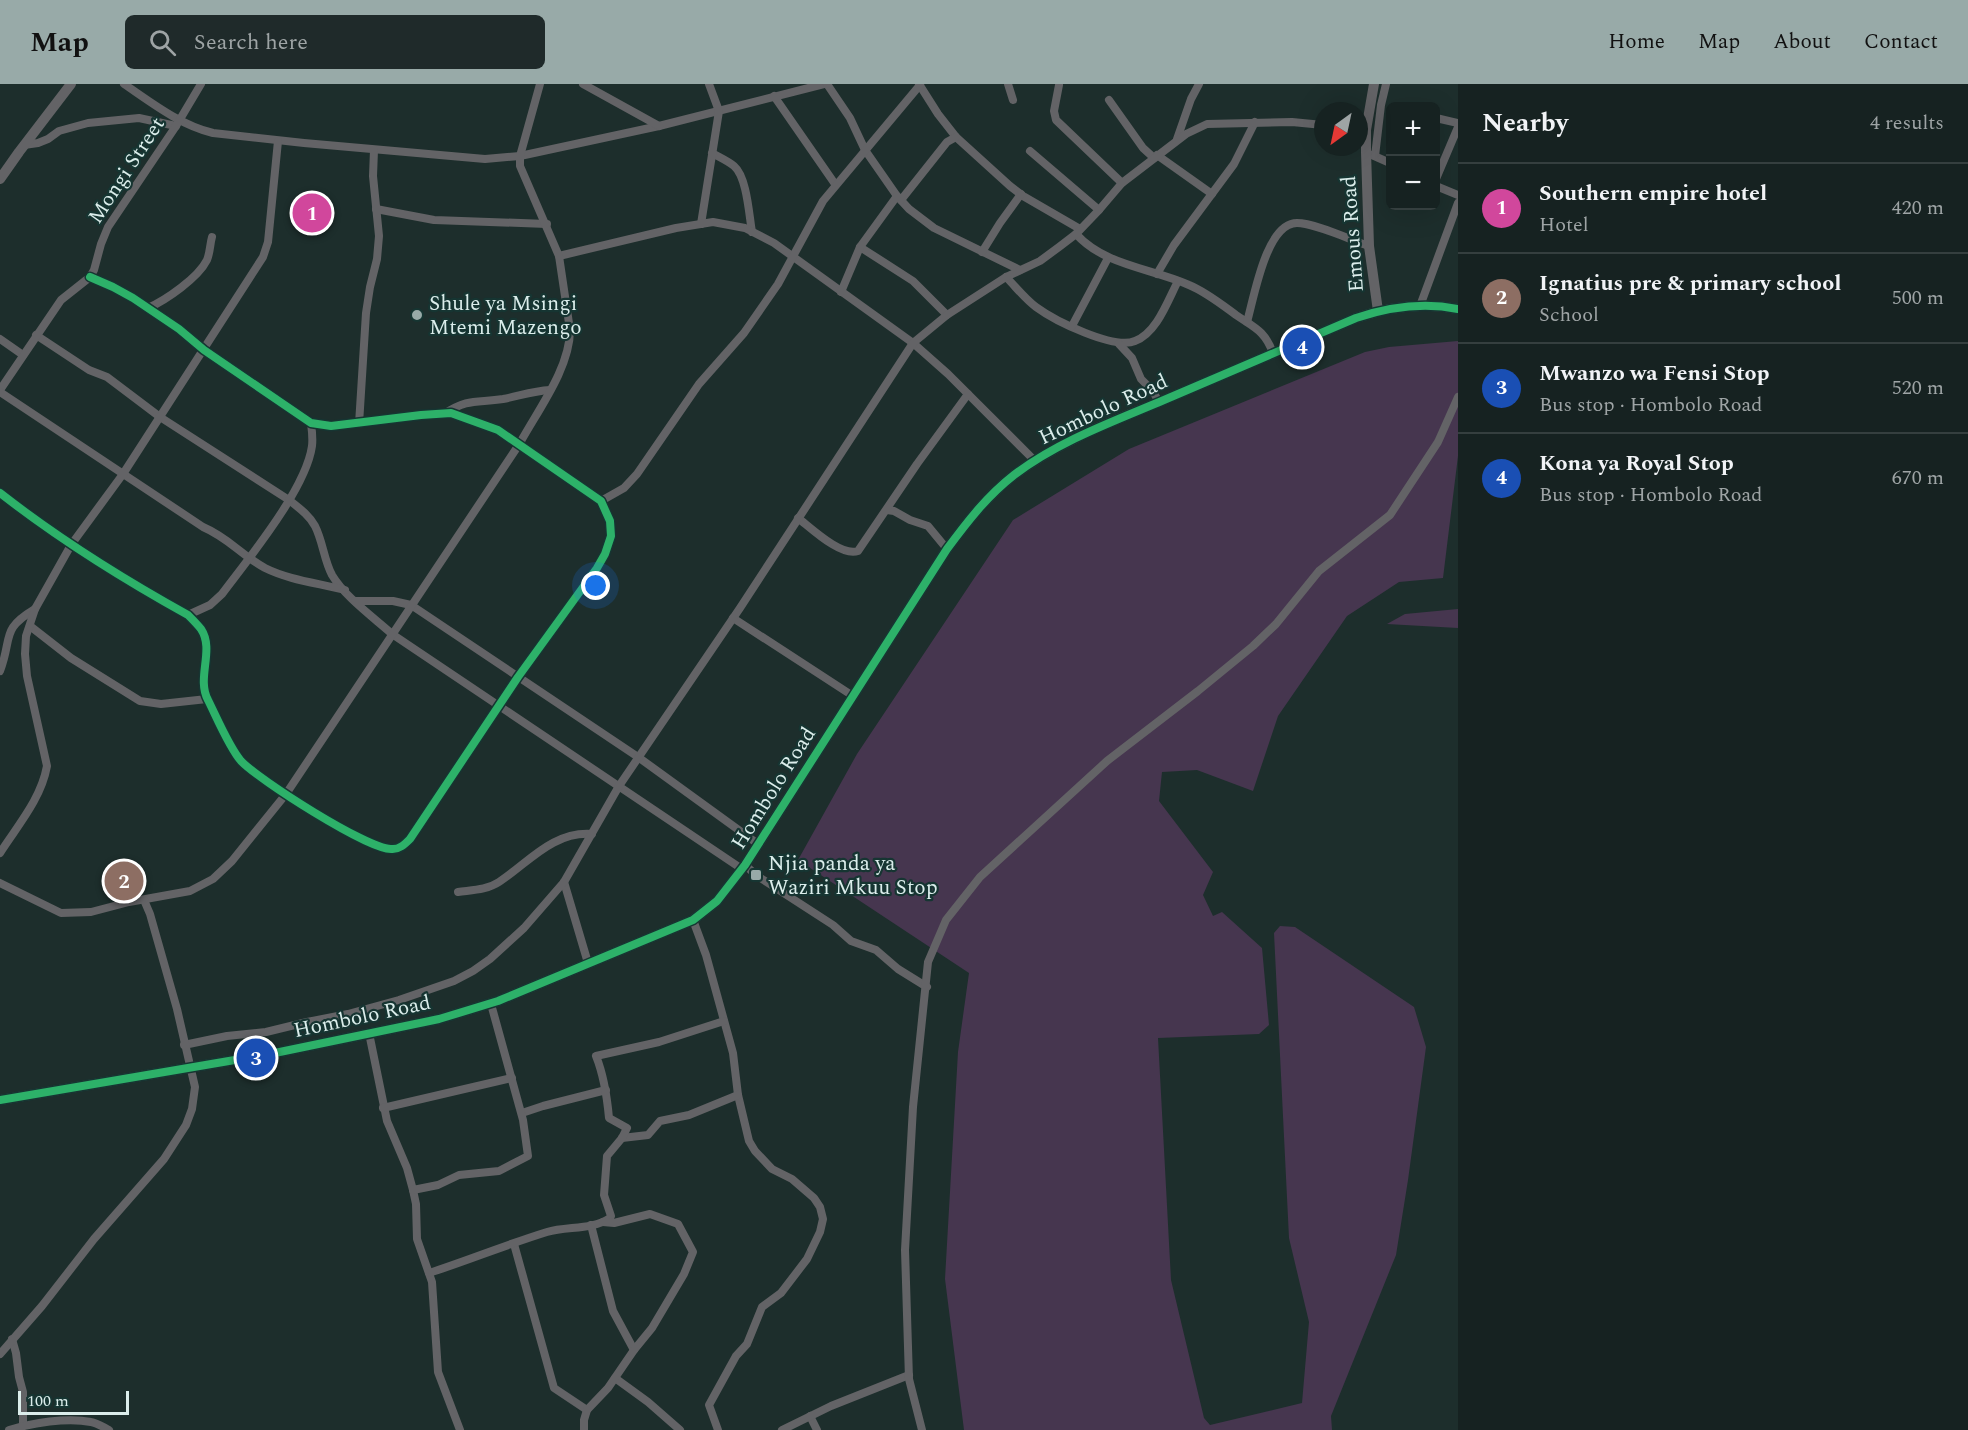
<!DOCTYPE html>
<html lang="en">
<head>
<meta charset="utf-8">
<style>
	body { margin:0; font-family:Spectral,serif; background:#1f2a2a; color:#f1f3f6 }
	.controls { position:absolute; right:18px; top:18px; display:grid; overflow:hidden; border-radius:9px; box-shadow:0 6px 24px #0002 }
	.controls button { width:54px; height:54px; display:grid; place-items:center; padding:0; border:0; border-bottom:2px solid #353f3f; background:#162221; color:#f1f3f6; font:30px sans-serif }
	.compass { position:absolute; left:1314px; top:18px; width:54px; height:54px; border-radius:50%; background:#162221; box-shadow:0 6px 24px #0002; rotate:213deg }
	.scale { position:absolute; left:18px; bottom:15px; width:111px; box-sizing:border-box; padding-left:6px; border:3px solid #dbedeb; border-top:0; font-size:16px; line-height:21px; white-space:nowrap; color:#dbedeb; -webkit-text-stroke:4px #163532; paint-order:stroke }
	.you { position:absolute; left:596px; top:502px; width:21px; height:21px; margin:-15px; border:4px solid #fff; border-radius:50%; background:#1a73e8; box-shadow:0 0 0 9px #1a73e833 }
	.badge { display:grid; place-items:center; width:39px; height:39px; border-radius:50%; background:#98aaa8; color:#fff; font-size:20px; font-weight:700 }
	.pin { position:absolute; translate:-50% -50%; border:3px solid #fff; box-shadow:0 2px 6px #0006 }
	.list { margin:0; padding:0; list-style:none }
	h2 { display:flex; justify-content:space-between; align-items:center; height:78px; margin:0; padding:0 24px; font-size:26px }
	h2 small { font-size:20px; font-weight:400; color:#9ea4a5 }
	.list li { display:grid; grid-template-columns:39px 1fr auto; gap:18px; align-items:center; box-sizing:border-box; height:90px; padding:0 24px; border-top:2px solid #353f3f }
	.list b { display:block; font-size:22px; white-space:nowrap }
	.list p { margin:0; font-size:20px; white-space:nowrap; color:#9ea4a5 }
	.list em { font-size:20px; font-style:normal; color:#9ea4a5 }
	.icon { flex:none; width:33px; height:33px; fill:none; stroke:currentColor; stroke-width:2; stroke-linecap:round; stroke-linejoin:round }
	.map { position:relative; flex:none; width:1458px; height:1346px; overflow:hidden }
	header { display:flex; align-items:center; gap:36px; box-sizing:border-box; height:84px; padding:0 30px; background:#98aaa8; color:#111 }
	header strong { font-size:28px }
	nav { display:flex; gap:33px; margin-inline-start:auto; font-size:21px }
	.search { width:420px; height:54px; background:#1f2a2a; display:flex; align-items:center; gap:15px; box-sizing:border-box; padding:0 21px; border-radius:9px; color:#9ea4a5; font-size:22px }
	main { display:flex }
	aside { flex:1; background:#162221 }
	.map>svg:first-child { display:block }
	.green { fill:#46364f }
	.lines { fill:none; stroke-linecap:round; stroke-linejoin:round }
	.minor { stroke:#636366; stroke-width:8 }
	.tertiary { stroke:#636366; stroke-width:10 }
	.cycleway-casing { stroke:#163532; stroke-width:11 }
	.cycleway { stroke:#2db169; stroke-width:8 }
	.poi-dot { fill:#98aaa8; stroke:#163532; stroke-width:2 }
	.labels { text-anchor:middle; stroke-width:4.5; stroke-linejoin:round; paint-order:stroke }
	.street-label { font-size:21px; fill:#dbedeb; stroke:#163532 }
	.poi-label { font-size:21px; fill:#dbedeb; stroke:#163532; text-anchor:start }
</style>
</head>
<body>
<header>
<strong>Map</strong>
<div class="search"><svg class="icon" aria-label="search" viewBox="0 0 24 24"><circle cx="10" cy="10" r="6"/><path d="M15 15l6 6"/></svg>Search here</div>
<nav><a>Home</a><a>Map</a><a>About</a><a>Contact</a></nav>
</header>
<main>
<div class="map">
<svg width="1458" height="1346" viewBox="0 0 1458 1346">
	<rect width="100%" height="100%" fill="#1d2e2c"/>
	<g class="green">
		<path d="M1458 257V372L1443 494 1399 498 1347 532 1278 632 1253 707 1197 686 1162 688 1159 717 1213 788 1203 811 1213 832 1222 828 1262 864 1269 941 1259 950 1158 954 1171 1196 1204 1334 1210 1341 1302 1319 1309 1238 1289 1154 1274 849 1280 842 1295 843 1414 923 1426 963 1408 1096 1396 1171 1331 1332 1332 1346H964L945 1195 958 968 969 889 798 776 857 670 1013 436 1129 365 1365 268 1389 263Z"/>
		<path d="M1458 525V544L1387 540 1405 530Z"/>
	</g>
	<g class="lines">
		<g class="minor">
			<path d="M124 0C152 19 180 41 213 49L304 59 485 75 520 72 659 42 824 0"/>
			<path d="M583 0 659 42"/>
			<path d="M827 0 850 34 865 66 897 112 909 125 934 144 1020 186"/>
			<path d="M919 0 938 30 956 53 1010 102 1023 112 1080 145"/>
			<path d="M1008 0 1013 16"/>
			<path d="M1059 1 1054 27 1056 36 1122 99"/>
			<path d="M774 12 835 100"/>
			<path d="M1109 16 1143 64 1154 74"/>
			<path d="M1436 34 1458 39"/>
			<path d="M1177 55 1191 15 1199 0"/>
			<path d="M24 61 38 59 48 55 59 47 88 39 139 34 176 42"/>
			<path d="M1030 67 1099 126"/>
			<path d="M712 69C719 73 728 77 734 82 747 93 749 131 752 148"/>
			<path d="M1157 71 1212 110"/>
			<path d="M1372 71 1390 79"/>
			<path d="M1375 72 1381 21 1386 0"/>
			<path d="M1436 95 1458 43"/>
			<path d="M1436 102 1458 111"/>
			<path d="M901 116 947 58 956 53"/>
			<path d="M376 125 434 136 547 140"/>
			<path d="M701 140 719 27 709 0"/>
			<path d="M1076 150C1105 182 1151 184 1189 201 1206 208 1221 220 1236 231 1255 244 1265 247 1273 269"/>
			<path d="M860 163 913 197 947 231"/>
			<path d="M982 168 1000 139 1021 110"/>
			<path d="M559 172 676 144 713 138 745 144 774 159 913 259 948 290 1035 377"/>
			<path d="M1157 190 1174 161 1234 80 1255 38"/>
			<path d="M1006 193C1016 203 1025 215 1036 223 1055 237 1114 266 1135 257 1157 249 1168 216 1178 197"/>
			<path d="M841 208 860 163 897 112"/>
			<path d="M1420 222 1458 119"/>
			<path d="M148 224C166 216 198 194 207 176 210 169 210 160 212 153"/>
			<path d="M1247 238C1254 214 1266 139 1297 139 1315 139 1351 156 1369 162"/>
			<path d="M1072 242 1108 174"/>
			<path d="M36 251 89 286 107 293 160 333 289 416C299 424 309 431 315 442 323 458 324 476 332 491 345 513 373 533 392 550L742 785"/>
			<path d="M0 255 23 271"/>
			<path d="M1119 260 1132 274 1141 295 1152 306 1159 318"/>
			<path d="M0 306 61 216 90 193 94 186 101 160 108 143 176 42 201 0"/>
			<path d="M0 308 203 443C229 454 241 471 265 484 289 496 318 499 345 506"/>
			<path d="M444 330C469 314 476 319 503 315 519 312 533 307 550 306"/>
			<path d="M359 340 366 229 370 203 377 175 379 152 373 92 374 66"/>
			<path d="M0 409C59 455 123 495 188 531 192 535 197 540 201 545 215 566 196 594 208 616 217 634 229 663 241 677 259 696 367 765 391 765 399 766 405 760 410 755L518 593 597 484 605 470 611 452 610 437 601 417 498 346 451 329 421 331 331 342 311 339 204 266 179 245 133 214 113 203 90 193"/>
			<path d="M601 417 624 404 637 390 699 300 744 249 778 200 823 117 920 1"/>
			<path d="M887 426 894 427 910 436 928 442 947 465"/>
			<path d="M798 434C811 444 841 473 858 467L917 380 968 310"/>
			<path d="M355 517H393L411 521 638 673 758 760"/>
			<path d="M188 531 210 521 222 510C249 474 306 405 312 362 313 354 312 347 311 339"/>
			<path d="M733 534 853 612"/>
			<path d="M30 542 71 574 140 617 161 620 207 615"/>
			<path d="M0 587C13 553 0 546 35 525"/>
			<path d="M0 769C18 741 41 715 47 682L27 592 25 570 26 552 35 525 71 461 123 390 263 173 268 158 278 57"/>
			<path d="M745 781 756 791 833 841 851 857 876 866 898 885 927 903"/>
			<path d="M564 798 588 879"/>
			<path d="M0 799 61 829 91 828 129 818 190 807 213 795 232 777 286 710 520 359C538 326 570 284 570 246L559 172 520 82V72L540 0"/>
			<path d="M458 808C472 806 487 806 499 798 528 779 553 747 592 750"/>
			<path d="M693 836 706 871 733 969 738 1011 749 1057 755 1067 772 1085 792 1095 814 1114 820 1123 823 1135 820 1148 807 1175 781 1209 762 1223 747 1260 736 1272 709 1321 718 1346"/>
			<path d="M369 949 387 1037 407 1084 413 1106 416 1120 417 1155 432 1198 438 1288 460 1346"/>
			<path d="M184 961 227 952 266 948 307 938 348 930 399 916 454 897 473 887 490 875 524 844 564 798 619 702 740 524 913 259 947 231 1006 193 1040 177 1059 163 1076 150 1099 126 1122 99 1186 50 1207 40 1292 38 1323 41"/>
			<path d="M383 1024 512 994"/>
			<path d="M522 1029 543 1022 606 1006"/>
			<path d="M622 1054 648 1051 660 1037 689 1031 738 1011"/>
			<path d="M413 1106 438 1101 459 1091 499 1087 528 1072 523 1036 491 920"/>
			<path d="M591 1141 613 1227 634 1266"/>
			<path d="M514 1160 554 1304 587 1326"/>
			<path d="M429 1189C469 1176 508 1160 547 1148 568 1142 592 1146 610 1134L611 1132 604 1111 607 1072 622 1054 627 1044 609 1034C607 1012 604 992 596 972L659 958 724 937"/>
			<path d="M12 1255 16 1269 19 1293 23 1308V1342"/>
			<path d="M0 1270 42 1222 94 1155 164 1075 186 1041 192 1025 195 1003 177 925 150 830 144 816"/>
			<path d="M615 1294 648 1318 680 1346"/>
			<path d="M810 1332 817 1346"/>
			<path d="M9 1346C32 1339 67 1333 91 1338 97 1339 103 1343 109 1346"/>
			<path d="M584 1346V1336L587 1326 608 1304 634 1266 652 1244 684 1190 693 1168 678 1140 650 1130 614 1139 603 1138"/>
			<path d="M782 1346 831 1322 909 1291"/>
			<path d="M922 1346 909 1295 905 1166 913 1023 928 878 946 836 980 793 1107 677 1198 607 1253 562 1276 540 1319 487 1390 431 1438 358 1458 313"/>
		</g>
		<g class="tertiary">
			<path d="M1374 0 1366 46V68L1369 162 1378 227"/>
			<path d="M0 95 19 68 71 0"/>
			<path d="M0 1016 270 970 439 935 498 917 693 836 717 817 745 781 947 465C967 438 987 412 1014 391 1059 357 1112 338 1164 316 1228 289 1292 261 1356 234 1389 223 1423 218 1458 225"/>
		</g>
		<defs>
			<g id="cycleway">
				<path d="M0 409C59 455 123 495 188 531 192 535 197 540 201 545 215 566 196 594 208 616 217 634 229 663 241 677 259 696 367 765 391 765 399 766 405 760 410 755L518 593 597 484 605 470 611 452 610 437 601 417 498 346 451 329 421 331 331 342 311 339 204 266 179 245 133 214 113 203 90 193"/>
				<path d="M0 1016 270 970 439 935 498 917 693 836 717 817 745 781 947 465C967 438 987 412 1014 391 1059 357 1112 338 1164 316 1228 289 1292 261 1356 234 1389 223 1423 218 1458 225"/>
			</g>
		</defs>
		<use href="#cycleway" class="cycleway-casing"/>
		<use href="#cycleway" class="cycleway"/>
	</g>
	<g class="poi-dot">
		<circle cx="417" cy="231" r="6"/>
		<rect x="750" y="785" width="12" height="12" rx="3"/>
	</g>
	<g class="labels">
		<g class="street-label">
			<text transform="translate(126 86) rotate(-57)" y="7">Mongi Street</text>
			<text transform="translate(1352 150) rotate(-94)" y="7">Emous Road</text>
			<text transform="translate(1103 325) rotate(-25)" y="7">Hombolo Road</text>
			<text transform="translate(773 704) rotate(-58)" y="7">Hombolo Road</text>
			<text transform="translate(362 932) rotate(-12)" y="7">Hombolo Road</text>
		</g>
		<g class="poi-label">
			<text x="429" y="226">Shule ya Msingi<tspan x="429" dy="24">Mtemi Mazengo</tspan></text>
			<text x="768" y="786">Njia panda ya<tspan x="768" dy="24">Waziri Mkuu Stop</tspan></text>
		</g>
	</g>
</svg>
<div class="controls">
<button>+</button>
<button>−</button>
</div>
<svg class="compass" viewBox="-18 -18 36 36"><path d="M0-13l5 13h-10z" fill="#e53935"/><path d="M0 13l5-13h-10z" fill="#9ea4a5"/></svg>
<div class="scale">100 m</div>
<div class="you"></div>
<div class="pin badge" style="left:312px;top:129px;background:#d1479c">1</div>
<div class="pin badge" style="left:124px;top:797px;background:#8d6e63">2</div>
<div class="pin badge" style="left:256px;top:974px;background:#1a4fb4">3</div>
<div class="pin badge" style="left:1302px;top:263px;background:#1a4fb4">4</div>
</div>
<aside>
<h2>Nearby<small>4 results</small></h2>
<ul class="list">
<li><span class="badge" style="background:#d1479c">1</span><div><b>Southern empire hotel</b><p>Hotel</p></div><em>420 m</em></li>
<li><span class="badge" style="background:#8d6e63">2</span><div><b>Ignatius pre &amp; primary school</b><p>School</p></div><em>500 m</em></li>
<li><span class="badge" style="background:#1a4fb4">3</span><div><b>Mwanzo wa Fensi Stop</b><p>Bus stop · Hombolo Road</p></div><em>520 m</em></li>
<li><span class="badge" style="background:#1a4fb4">4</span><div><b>Kona ya Royal Stop</b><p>Bus stop · Hombolo Road</p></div><em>670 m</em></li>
</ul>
</aside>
</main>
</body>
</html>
